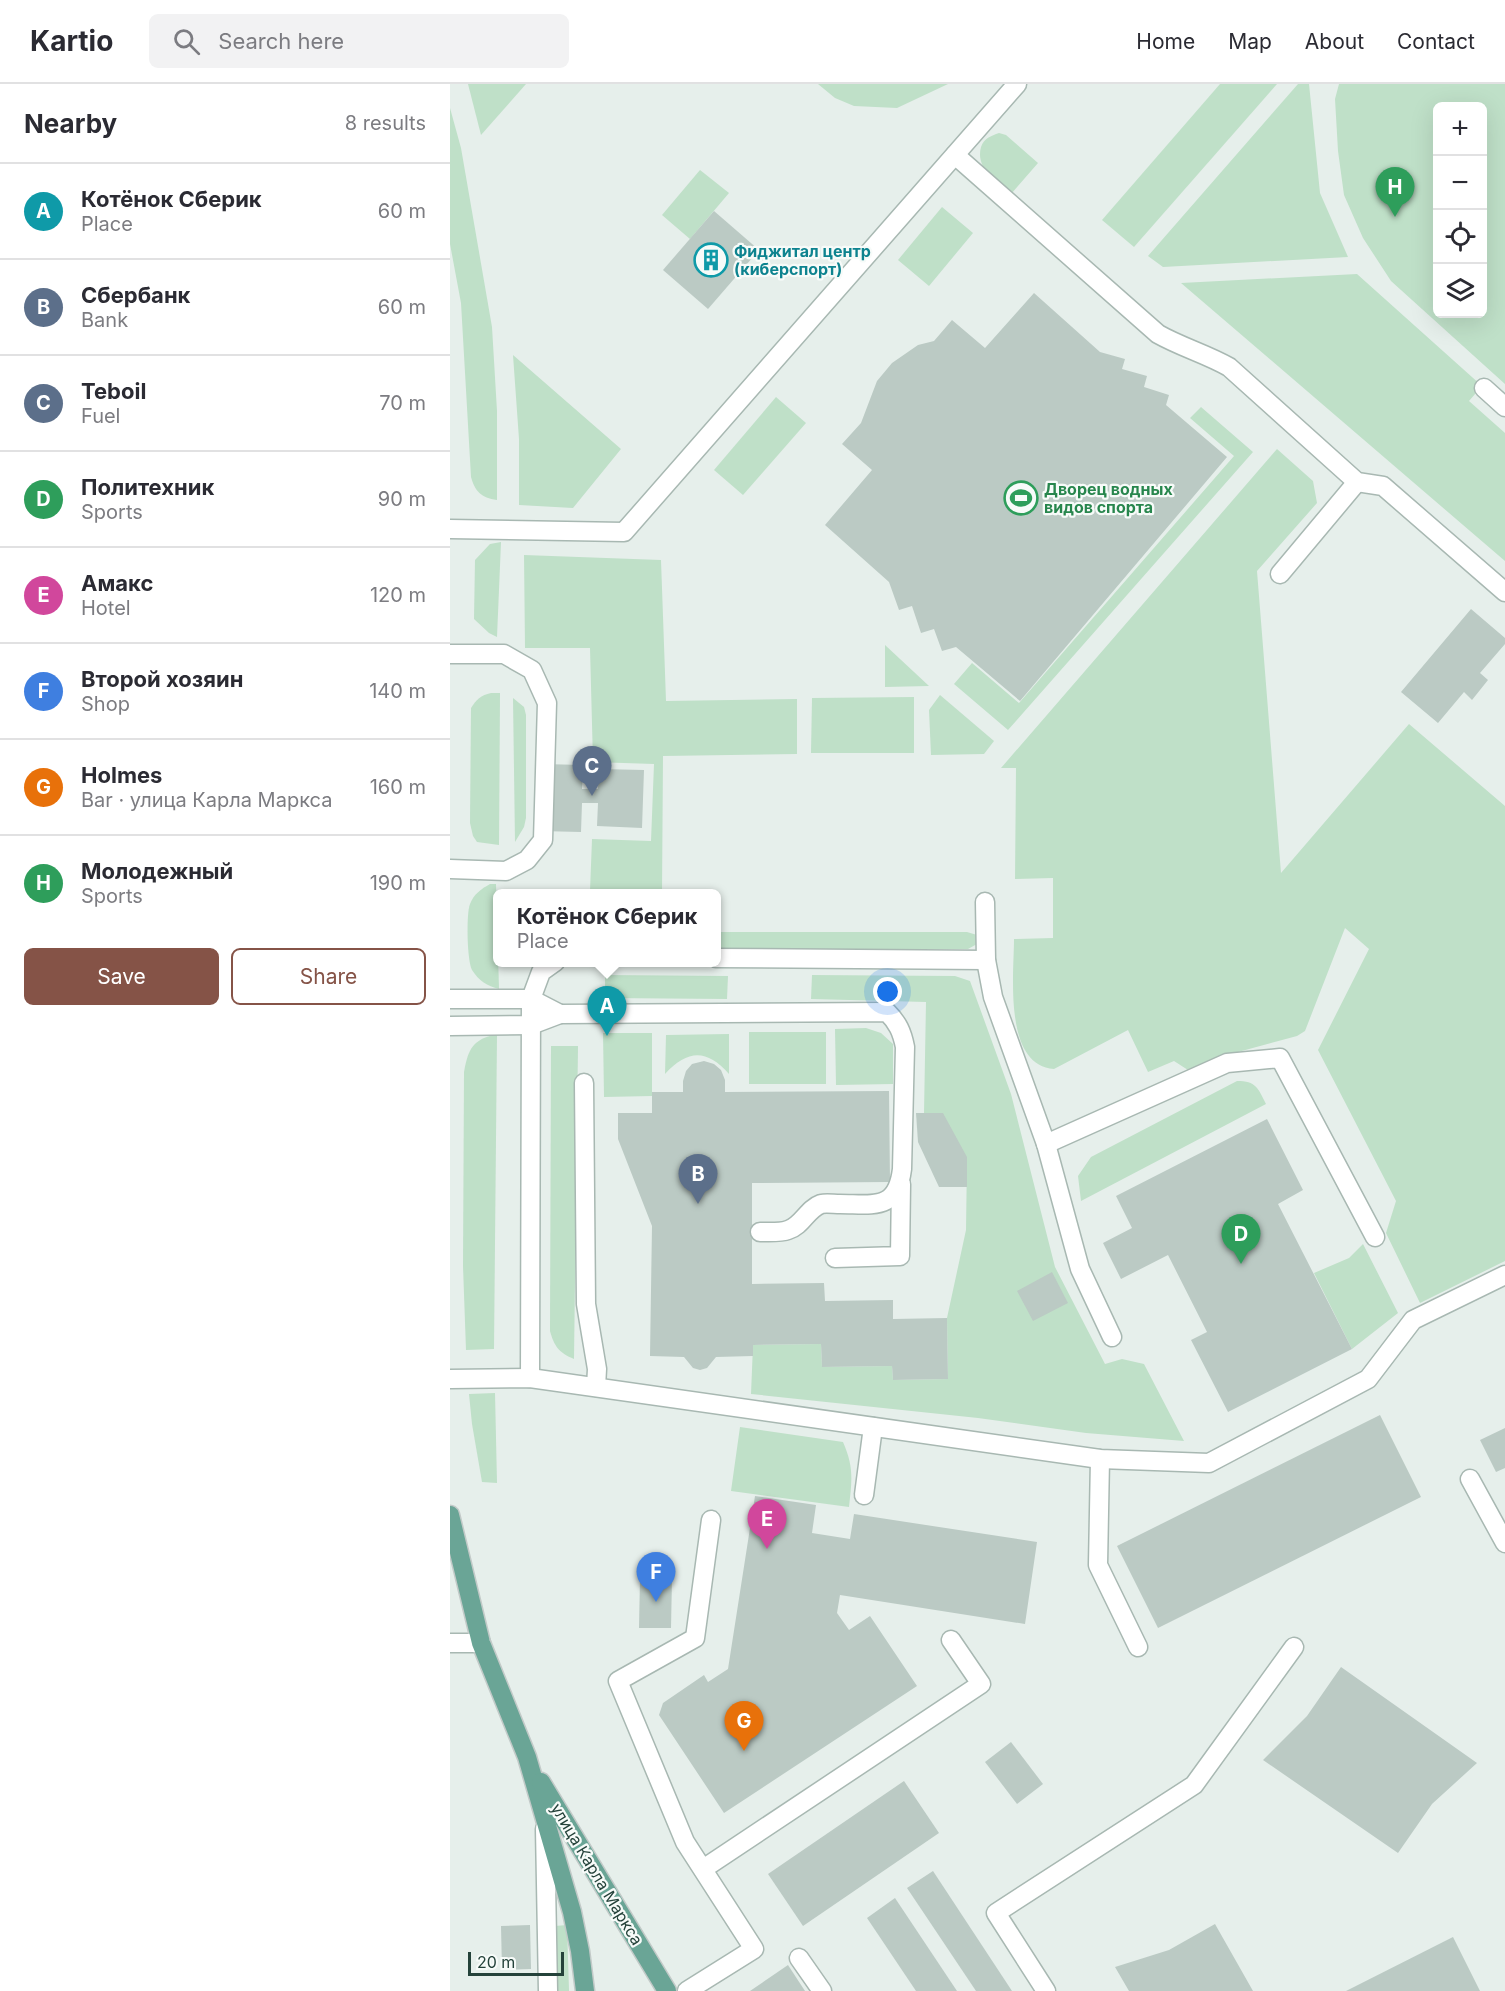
<!DOCTYPE html>
<html lang="en">
<head>
<meta charset="utf-8">
<style>
	body { margin:0; font-family:Inter,sans-serif; background:#f2f2f3; color:#2b2b33 }
	.controls { position:absolute; right:18px; top:18px; display:grid; overflow:hidden; border-radius:9px; box-shadow:0 6px 24px #0002 }
	.controls button { width:54px; height:54px; display:grid; place-items:center; padding:0; border:0; border-bottom:2px solid #e1e1e2; background:#fff; color:#2b2b33; font:30px sans-serif }
	.scale { position:absolute; left:18px; bottom:15px; width:96px; box-sizing:border-box; padding-left:6px; border:3px solid #24423a; border-top:0; font-size:16px; line-height:21px; white-space:nowrap; color:#24423a; -webkit-text-stroke:4px #f7fbf9; paint-order:stroke }
	.you { position:absolute; left:438px; top:908px; width:21px; height:21px; margin:-15px; border:4px solid #fff; border-radius:50%; background:#1a73e8; box-shadow:0 0 0 9px #1a73e833 }
	.badge { display:grid; place-items:center; width:39px; height:39px; border-radius:50%; background:#855347; color:#fff; font-size:20px; font-weight:700 }
	.pin { position:absolute; translate:-50% -50px; filter:drop-shadow(0 2px 3px #0008) }
	.pin::after { content:''; position:absolute; top:32px; width:21px; height:18px; background:inherit; clip-path:polygon(0 0,100% 0,50% 100%) }
	.popup { position:absolute; left:43px; top:805px; width:228px; height:78px; box-sizing:border-box; display:grid; place-content:center; border-radius:9px; background:#fff; filter:drop-shadow(0 2px 4px #0005); font-size:20px; white-space:nowrap; color:#7c7c81 }
	.popup b { font-size:22px; color:#2b2b33 }
	.popup::after { content:''; position:absolute; left:50%; top:100%; margin-left:-12px; border:12px solid transparent; border-top-color:#fff }
	.list { margin:0; padding:0; list-style:none }
	h2 { display:flex; justify-content:space-between; align-items:center; height:78px; margin:0; padding:0 24px; font-size:26px }
	h2 small { font-size:20px; font-weight:400; color:#7c7c81 }
	.list li { display:grid; grid-template-columns:39px 1fr auto; gap:18px; align-items:center; box-sizing:border-box; height:96px; padding:0 24px; border-top:2px solid #e1e1e2 }
	.list b { display:block; font-size:22px; white-space:nowrap }
	.list p { margin:0; font-size:20px; white-space:nowrap; color:#7c7c81 }
	.list em { font-size:20px; font-style:normal; color:#7c7c81 }
	.actions { display:flex; gap:12px; padding:18px 24px }
	.actions a { flex:1; padding:14px 0; border:2px solid #855347; border-radius:9px; text-align:center; font-size:21px; color:#855347 }
	.actions .main { background:#855347; color:#fff }
	.icon { flex:none; width:33px; height:33px; fill:none; stroke:currentColor; stroke-width:2; stroke-linecap:round; stroke-linejoin:round }
	.map { position:relative; flex:none; width:1055px; height:1907px; overflow:hidden }
	header { display:flex; align-items:center; gap:36px; box-sizing:border-box; height:84px; padding:0 30px; background:#fff; border-bottom:2px solid #e1e1e2 }
	header strong { font-size:28px }
	nav { display:flex; gap:33px; margin-inline-start:auto; font-size:21px }
	.search { width:420px; height:54px; background:#f2f2f3; display:flex; align-items:center; gap:15px; box-sizing:border-box; padding:0 21px; border-radius:9px; color:#7c7c81; font-size:22px }
	main { display:flex }
	aside { flex:1; background:#fff }
	.map>svg:first-child { display:block }
	.green { fill:#bfe0c8; fill-rule:evenodd }
	.building { fill:#bbcac4 }
	.lines { fill:none; stroke-linecap:round; stroke-linejoin:round }
	.minor-casing { stroke:#a8b8b2; stroke-width:21 }
	.major-casing { stroke:#c2cac8; stroke-width:21 }
	.minor { stroke:#fff; stroke-width:18 }
	.major { stroke:#6aa596; stroke-width:18 }
	.labels { text-anchor:middle; stroke-width:4.5; stroke-linejoin:round; paint-order:stroke }
	.culture-label { font-size:16px; font-weight:bold; fill:#0d838f; stroke:#f7fbf9; text-anchor:start }
	.leisure-label { font-size:16px; font-weight:bold; fill:#27864d; stroke:#f7fbf9; text-anchor:start }
	.street-label { font-size:16px; fill:#24423a; stroke:#f7fbf9 }
</style>
</head>
<body>
<header>
<strong>Kartio</strong>
<div class="search"><svg class="icon" aria-label="search" viewBox="0 0 24 24"><circle cx="10" cy="10" r="6"/><path d="M15 15l6 6"/></svg>Search here</div>
<nav><a>Home</a><a>Map</a><a>About</a><a>Contact</a></nav>
</header>
<main>
<aside>
<h2>Nearby<small>8 results</small></h2>
<ul class="list">
<li><span class="badge" style="background:#0f9aa8">A</span><div><b>Котёнок Сберик</b><p>Place</p></div><em>60 m</em></li>
<li><span class="badge" style="background:#5c6f8a">B</span><div><b>Сбербанк</b><p>Bank</p></div><em>60 m</em></li>
<li><span class="badge" style="background:#5c6f8a">C</span><div><b>Teboil</b><p>Fuel</p></div><em>70 m</em></li>
<li><span class="badge" style="background:#2e9e5b">D</span><div><b>Политехник</b><p>Sports</p></div><em>90 m</em></li>
<li><span class="badge" style="background:#d1479c">E</span><div><b>Амакс</b><p>Hotel</p></div><em>120 m</em></li>
<li><span class="badge" style="background:#3f7fe0">F</span><div><b>Второй хозяин</b><p>Shop</p></div><em>140 m</em></li>
<li><span class="badge" style="background:#e8710a">G</span><div><b>Holmes</b><p>Bar · улица Карла Маркса</p></div><em>160 m</em></li>
<li><span class="badge" style="background:#2e9e5b">H</span><div><b>Молодежный</b><p>Sports</p></div><em>190 m</em></li>
</ul>
<div class="actions"><a class="main">Save</a><a>Share</a></div>
</aside>
<div class="map">
<svg width="1055" height="1907" viewBox="0 0 1055 1907">
	<rect width="100%" height="100%" fill="#e6efeb"/>
	<g class="green">
		<path d="M18 0H76L31 51Z"/>
		<path d="M368 0H498L447 24 404 22 385 14Z"/>
		<path d="M770 0H827L684 163 652 136Z"/>
		<path d="M848 0H859L870 109 898 173 713 183 698 172Z"/>
		<path d="M889 0H1055V300L941 197 913 154 894 111 888 67 885 15ZM988 22H1032V230H988Z"/>
		<path d="M0 24 11 64 42 243 47 327V416C31 414 25 407 21 393L11 219 0 160Z"/>
		<path d="M549 49 556 51 588 79 561 110C547 98 525 85 531 63 534 54 541 52 549 49Z"/>
		<path d="M250 86 279 109 240 155 212 131Z"/>
		<path d="M492 123 523 149 479 202 448 176Z"/>
		<path d="M907 190 1032 302 1019 317 1055 349V477L731 199Z"/>
		<path d="M63 271 171 365 123 424 69 421V355Z"/>
		<path d="M326 313 356 339 293 411 264 386Z"/>
		<path d="M751 323 803 368 558 646 504 600 522 579 569 619 784 372 740 334Z"/>
		<path d="M827 365 863 397 867 419 807 487 831 789 959 640 1055 722V1177L970 1219 936 1149 946 1117 868 966 919 865 895 844 855 947 847 952 777 971 747 985 738 986 724 977 698 988 678 946 604 985C553 981 564 891 564 855L603 854V794L565 795 566 684H551Z"/>
		<path d="M51 458 47 553 39 549 24 535 25 476 40 460Z"/>
		<path d="M74 471 211 476 216 617 347 615V670L213 672 212 809H72V805L140 807 142 755 201 757 204 680 143 678 140 564H75Z"/>
		<path d="M435 561 479 602 435 603Z"/>
		<path d="M41 609H50L49 761 27 758 23 752 20 739 21 624C26 616 31 611 41 609Z"/>
		<path d="M490 611 544 657 534 670 481 671 479 626Z"/>
		<path d="M464 613V669H361L362 614Z"/>
		<path d="M63 614 74 623 76 631V734L74 743 65 758Z"/>
		<path d="M40 800H46L49 905C37 902 29 897 22 886 17 877 16 830 20 820 24 810 31 805 40 800Z"/>
		<path d="M267 848H517L527 851V860L518 865H267Z"/>
		<path d="M155 891 278 892 277 915 155 914Z"/>
		<path d="M362 891 505 892 520 897 561 1010 605 1183 655 1280 672 1275 694 1280 734 1357 636 1349 528 1334 301 1310 303 1261 371 1260 372 1283 442 1282 443 1296 498 1295 497 1234 516 1146 517 1074 474 1029 476 918 361 915Z"/>
		<path d="M416 944 431 949 443 960V1000L386 1001 385 945Z"/>
		<rect x="299" y="948" width="77" height="52"/>
		<path d="M153 949H202V1012L154 1013Z"/>
		<path d="M47 950 44 1265 16 1266 13 1182 14 988C18 965 23 955 47 950Z"/>
		<path d="M279 950V990C257 965 238 965 215 990L216 951Z"/>
		<path d="M101 962H128L124 1275C109 1269 104 1262 100 1247Z"/>
		<path d="M787 997C806 997 808 1004 816 1020L631 1117 628 1092 641 1073Z"/>
		<path d="M913 1160 948 1229 902 1265 864 1189 899 1174Z"/>
		<path d="M45 1309 47 1399 32 1398 22 1340 19 1310Z"/>
		<path d="M290 1343 393 1358C404 1383 402 1396 399 1423L281 1407Z"/>
		<path d="M117 1841 119 1907H106L105 1842Z"/>
	</g>
	<g class="building">
		<path d="M264 127 309 166 258 225 213 186Z"/>
		<path d="M584 209 650 268 675 275 672 285 697 292 694 303 719 311 716 321 777 373 570 617 506 563 492 567 484 545 471 549 462 522 449 526 439 498 375 441 422 386 392 360 411 339 427 297 442 279 468 261 484 257 502 236 535 264Z"/>
		<path d="M1021 525 1055 554V560L1030 589 1038 596 1022 616 1014 608 988 639 951 608Z"/>
		<path d="M92 680 133 681 132 705H148L149 685 194 686 192 744 147 742 148 719H132L131 748 90 747Z"/>
		<path d="M254 977 264 980 271 986 275 996V1008L439 1007 440 1098 302 1099V1200L374 1199 375 1217 443 1216V1235L497 1234 498 1295 443 1296 442 1282 372 1283 371 1260 303 1261V1272L266 1273 257 1284 250 1286 243 1284 234 1273 200 1272 202 1142 168 1055V1029H202V1008H233V997L236 987 242 980Z"/>
		<path d="M466 1029H493L517 1073V1103H489L468 1058Z"/>
		<path d="M817 1035 853 1106 828 1120 902 1265 778 1328 741 1256 757 1248 718 1171 671 1195 653 1159 682 1144 666 1112Z"/>
		<path d="M602 1188 618 1219 583 1237 567 1207Z"/>
		<path d="M930 1331 971 1413 708 1544 667 1462Z"/>
		<path d="M1055 1344V1384L1046 1388 1030 1356Z"/>
		<path d="M305 1412 366 1421 362 1449 400 1455 404 1430 587 1458 575 1540 390 1511 387 1529 399 1546 420 1532 467 1602 274 1729 209 1631 213 1619 254 1591 258 1598 278 1585Z"/>
		<path d="M190 1494H222L221 1544H189Z"/>
		<path d="M891 1583 1027 1679 982 1720 948 1769 813 1676 857 1632Z"/>
		<path d="M561 1658 593 1700 567 1720 535 1678Z"/>
		<path d="M454 1697 489 1749 353 1842 318 1790Z"/>
		<path d="M483 1787 562 1907H526L457 1804Z"/>
		<path d="M445 1814 507 1907H466L417 1834Z"/>
		<path d="M765 1840 803 1907H679L665 1883 719 1866Z"/>
		<path d="M80 1841 81 1885 52 1886 51 1842Z"/>
		<path d="M1003 1853 1030 1907H896Z"/>
		<path d="M338 1881 355 1907H300Z"/>
	</g>
	<g class="lines">
		<defs>
			<g id="minor">
				<path d="M505 71 708 250C731 263 756 270 779 283L907 398 933 402 1055 508"/>
				<path d="M1034 304 1055 323"/>
				<path d="M0 445 174 448 567 0"/>
				<path d="M830 490 907 398"/>
				<path d="M0 570H54L82 586 97 619 93 756 77 776 56 787 0 785"/>
				<path d="M535 818 536 876 543 913 596 1060 630 1185 662 1253"/>
				<path d="M266 874 536 876"/>
				<path d="M0 915H81L110 930 81 941 0 942"/>
				<path d="M110 930 437 928C448 939 452 948 455 963L452 1085C447 1127 424 1120 390 1120 384 1120 376 1119 371 1120 357 1125 352 1142 338 1146 330 1149 318 1148 310 1148"/>
				<path d="M134 999 136 1220 147 1285 146 1303"/>
				<path d="M596 1060 777 979 830 974 925 1153"/>
				<path d="M385 1174 450 1172 451 1100"/>
				<path d="M80 1294 81 915 91 888 105 878"/>
				<path d="M0 1295 80 1294 650 1375 759 1379 918 1295 963 1236 1055 1191"/>
				<path d="M650 1375 648 1481 688 1563"/>
				<path d="M1020 1395 1055 1459"/>
				<path d="M414 1411 423 1343"/>
				<path d="M0 1559H31"/>
				<path d="M95 1745 98 1907"/>
				<path d="M253 1785 531 1600 501 1556"/>
				<path d="M349 1874 372 1907"/>
				<path d="M237 1907 304 1865 235 1758 168 1597 245 1554 261 1436"/>
				<path d="M596 1907 546 1829 744 1701 844 1563"/>
			</g>
			<g id="major">
				<path d="M0 1431 31 1559 77 1673 122 1828 130 1867 135 1907"/>
				<path d="M91 1698 217 1907"/>
			</g>
		</defs>
		<use href="#minor" class="minor-casing"/>
		<use href="#major" class="major-casing"/>
		<use href="#minor" class="minor"/>
		<use href="#major" class="major"/>
	</g>
	<defs>
		<symbol id="building-ring" viewBox="-11 -11 22 22"><circle r="9.5" fill="#f7fbf9" stroke="#0f9aa8" stroke-width="1.5"/><path d="M-4-6H4V6H1V3H-1V6H-4ZM-2.5-4.3h1.7v1.8h-1.7ZM.8-4.3h1.7v1.8H.8ZM-2.5-1h1.7V.8h-1.7ZM.8-1h1.7V.8H.8Z" fill="#0f9aa8"/></symbol>
		<symbol id="stadium-ring" viewBox="-11 -11 22 22"><circle r="9.5" fill="#f7fbf9" stroke="#2e9e5b" stroke-width="1.5"/><path d="M0-5a6.5 5 0 1 0 0 10a6.5 5 0 1 0 0-10ZM-3.5-1.8h7v3.6h-7Z" fill="#2e9e5b"/></symbol>
	</defs>
	<g fill-rule="evenodd">
		<use href="#building-ring" x="242" y="157" width="38" height="38"/>
		<use href="#stadium-ring" x="552" y="395" width="38" height="38"/>
	</g>
	<g class="labels">
		<g class="culture-label">
			<text x="284" y="173">Фиджитал центр<tspan x="284" dy="18">(киберспорт)</tspan></text>
		</g>
		<g class="leisure-label">
			<text x="594" y="411">Дворец водных<tspan x="594" dy="18">видов спорта</tspan></text>
		</g>
		<g class="street-label">
			<text transform="translate(147 1790) rotate(59)" y="6">улица Карла Маркса</text>
		</g>
	</g>
</svg>
<div class="controls">
<button>+</button>
<button>−</button>
<button><svg class="icon" aria-label="locate" viewBox="0 0 24 24"><circle cx="12" cy="12" r="6"/><path d="M12 2v4M12 18v4M2 12h4M18 12h4"/></svg></button>
<button><svg class="icon" aria-label="layers" viewBox="0 0 24 24"><path d="M12 4l9 5-9 5-9-5zM3 14l9 5 9-5"/></svg></button>
</div>
<div class="scale">20 m</div>
<div class="you"></div>
<div class="pin badge" style="left:157px;top:952px;background:#0f9aa8">A</div>
<div class="popup"><b>Котёнок Сберик</b>Place</div>
<div class="pin badge" style="left:248px;top:1120px;background:#5c6f8a">B</div>
<div class="pin badge" style="left:142px;top:712px;background:#5c6f8a">C</div>
<div class="pin badge" style="left:791px;top:1180px;background:#2e9e5b">D</div>
<div class="pin badge" style="left:317px;top:1465px;background:#d1479c">E</div>
<div class="pin badge" style="left:206px;top:1518px;background:#3f7fe0">F</div>
<div class="pin badge" style="left:294px;top:1667px;background:#e8710a">G</div>
<div class="pin badge" style="left:945px;top:133px;background:#2e9e5b">H</div>
</div>
</main>
</body>
</html>
